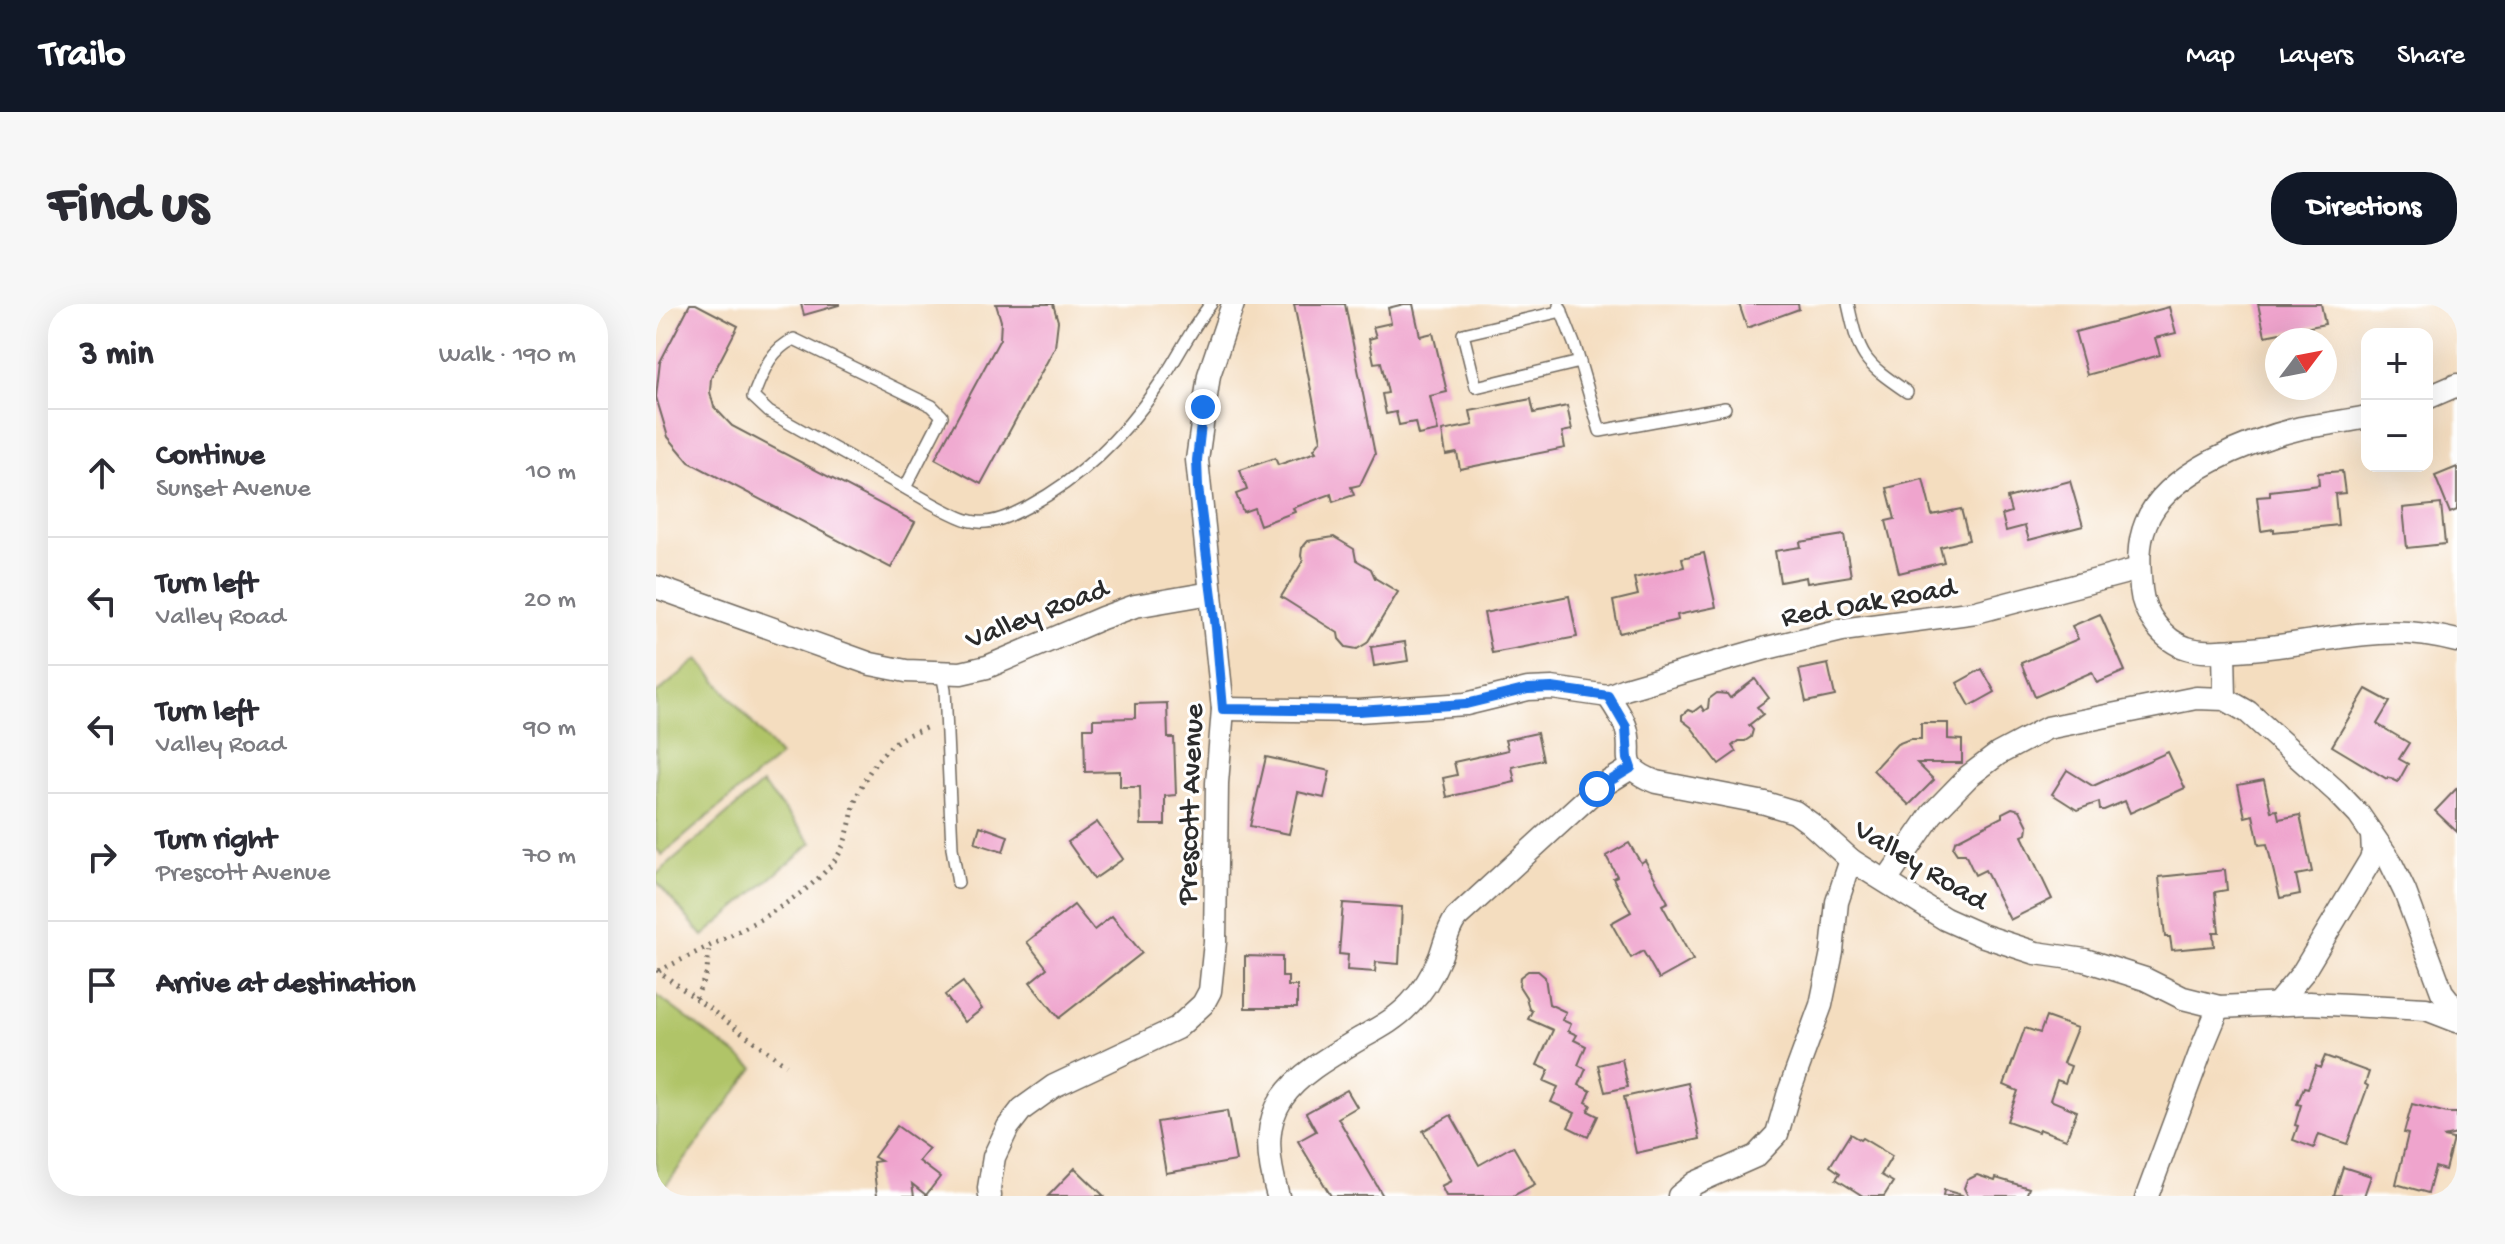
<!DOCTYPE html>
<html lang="en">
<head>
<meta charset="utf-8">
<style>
	body { margin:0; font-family:"Gochi Hand",sans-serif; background:#f7f7f7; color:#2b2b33 }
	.controls { position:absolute; right:24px; top:24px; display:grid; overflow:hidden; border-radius:16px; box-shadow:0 8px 32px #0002 }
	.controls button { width:72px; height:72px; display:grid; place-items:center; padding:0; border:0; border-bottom:2px solid #e1e1e2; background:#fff; color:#2b2b33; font:40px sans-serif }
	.compass { position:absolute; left:1609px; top:24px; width:72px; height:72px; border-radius:50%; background:#fff; box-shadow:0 8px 32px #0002; rotate:58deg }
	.stop { position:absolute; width:24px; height:24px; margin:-18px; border:6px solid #1a73e8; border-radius:50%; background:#fff }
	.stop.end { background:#1a73e8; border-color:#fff; box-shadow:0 2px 8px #0008 }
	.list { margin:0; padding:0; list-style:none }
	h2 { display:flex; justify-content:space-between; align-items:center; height:104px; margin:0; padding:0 32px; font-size:34px }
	h2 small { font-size:26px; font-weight:400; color:#7c7c81 }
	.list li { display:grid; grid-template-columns:52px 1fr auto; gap:24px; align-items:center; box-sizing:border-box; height:128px; padding:0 32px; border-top:2px solid #e1e1e2 }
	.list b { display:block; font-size:30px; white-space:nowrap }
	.list p { margin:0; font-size:26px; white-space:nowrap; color:#7c7c81 }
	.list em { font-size:26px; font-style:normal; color:#7c7c81 }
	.icon { flex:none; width:44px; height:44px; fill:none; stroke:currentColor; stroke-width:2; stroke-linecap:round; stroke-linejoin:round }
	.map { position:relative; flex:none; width:1801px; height:892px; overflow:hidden; border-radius:32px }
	header { display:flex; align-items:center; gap:48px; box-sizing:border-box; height:112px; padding:0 40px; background:#111827; color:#fff }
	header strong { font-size:38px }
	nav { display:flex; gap:44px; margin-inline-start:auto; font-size:28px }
	.intro { display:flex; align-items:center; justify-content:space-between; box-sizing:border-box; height:192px; padding:0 48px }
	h1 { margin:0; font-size:56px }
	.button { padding:20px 36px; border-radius:32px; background:#111827; color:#fff; font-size:28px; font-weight:700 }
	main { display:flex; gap:48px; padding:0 48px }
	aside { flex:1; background:#fff; border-radius:32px; box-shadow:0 8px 32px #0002 }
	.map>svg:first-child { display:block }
	.green { fill:#b0c468; stroke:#6e784a; stroke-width:2 }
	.building { fill:#efa4cd }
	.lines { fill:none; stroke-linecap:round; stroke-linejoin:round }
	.lane-casing { stroke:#71695f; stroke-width:14 }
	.street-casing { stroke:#71695f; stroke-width:25 }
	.path { stroke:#71695f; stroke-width:5; stroke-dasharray:2 6; stroke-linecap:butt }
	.lane { stroke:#fff; stroke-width:11 }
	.street { stroke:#fff; stroke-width:22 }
	.route { stroke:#1a73e8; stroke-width:10 }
	.labels { text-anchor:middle; stroke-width:6; stroke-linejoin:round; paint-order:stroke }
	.street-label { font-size:30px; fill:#2b2b2b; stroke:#fff }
</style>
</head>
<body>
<header>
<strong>Trailo</strong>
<nav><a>Map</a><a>Layers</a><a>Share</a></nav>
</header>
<div class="intro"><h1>Find us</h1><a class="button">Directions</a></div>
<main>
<aside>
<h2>3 min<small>Walk · 190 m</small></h2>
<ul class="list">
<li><svg class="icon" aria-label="ahead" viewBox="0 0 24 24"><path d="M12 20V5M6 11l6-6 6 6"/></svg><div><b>Continue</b><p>Sunset Avenue</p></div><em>10 m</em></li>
<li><svg class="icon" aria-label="left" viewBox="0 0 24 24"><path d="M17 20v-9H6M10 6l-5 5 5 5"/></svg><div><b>Turn left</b><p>Valley Road</p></div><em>20 m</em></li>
<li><svg class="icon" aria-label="left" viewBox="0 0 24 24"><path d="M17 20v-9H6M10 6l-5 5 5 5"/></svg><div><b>Turn left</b><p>Valley Road</p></div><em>90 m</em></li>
<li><svg class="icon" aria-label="right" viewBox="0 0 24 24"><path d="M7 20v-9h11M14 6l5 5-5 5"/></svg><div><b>Turn right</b><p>Prescott Avenue</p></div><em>70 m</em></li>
<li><svg class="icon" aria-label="arrive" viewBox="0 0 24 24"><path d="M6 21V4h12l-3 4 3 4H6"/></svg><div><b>Arrive at destination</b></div></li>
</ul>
</aside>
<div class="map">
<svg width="1801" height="892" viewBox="0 0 1801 892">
	<rect width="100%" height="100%" fill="#fff"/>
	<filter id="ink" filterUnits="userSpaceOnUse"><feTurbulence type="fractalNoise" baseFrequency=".0125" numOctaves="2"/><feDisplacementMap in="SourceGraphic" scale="16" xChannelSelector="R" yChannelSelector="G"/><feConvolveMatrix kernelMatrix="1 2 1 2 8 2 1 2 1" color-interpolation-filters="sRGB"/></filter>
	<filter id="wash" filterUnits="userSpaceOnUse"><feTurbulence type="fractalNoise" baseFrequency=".006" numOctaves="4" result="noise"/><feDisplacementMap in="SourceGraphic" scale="32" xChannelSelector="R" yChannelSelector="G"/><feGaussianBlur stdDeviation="1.8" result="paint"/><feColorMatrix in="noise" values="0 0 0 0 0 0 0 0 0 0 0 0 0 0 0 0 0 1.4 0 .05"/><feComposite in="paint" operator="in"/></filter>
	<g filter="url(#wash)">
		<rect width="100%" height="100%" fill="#f4ddbf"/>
		<g class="green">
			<path d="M42 355 124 452 6 551 0 544V390Z"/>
			<path d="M106 480 156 539 47 632 0 577V571Z"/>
			<path d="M0 691 98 764 4 889 0 886Z"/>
		</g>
		<g id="blocks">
			<g class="building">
				<path d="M34 0H40L82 22 55 74 54 88 58 103 76 122 259 218 235 264 33 158 12 133 0 93 4 58Z"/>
				<path d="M145 0H183V1L148 11Z"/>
				<path d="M340 0H397L402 17 399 43 325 180 279 155 344 35 345 17Z"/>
				<path d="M638 0H689L719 150 704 181 695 183 698 191 677 198 675 190 637 204 639 208 604 221 598 204 587 208 580 190 591 186 584 166 619 154 622 161 660 148 658 145 665 136Z"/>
				<path d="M748 0H757L764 32 777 29 791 88 774 92 782 127 762 131 759 118 743 121 740 108 730 110 726 90 732 89 725 58 718 59 713 35 720 33 717 23 735 19 732 4Z"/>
				<path d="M1083 0H1142L1143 5 1091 24Z"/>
				<path d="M1602 0H1665L1669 20 1609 32Z"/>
				<path d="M1513 3 1520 29 1499 34 1504 51 1431 71 1419 28Z"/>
				<path d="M875 95 878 109 911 102 916 126 906 128 909 144 804 165 801 149 790 151 786 127 817 121 814 107Z"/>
				<path d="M1801 163V206L1794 209 1779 172Z"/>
				<path d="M1686 167 1689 189 1679 190 1682 221 1618 228V225L1605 227 1601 193 1614 192V187L1663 181 1662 169Z"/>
				<path d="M1267 175 1276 211 1305 205 1313 236 1284 243 1288 258 1243 269 1230 217 1239 215 1231 184Z"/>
				<path d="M1414 177 1427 222 1373 236 1369 222 1350 227 1346 211 1355 208 1351 194Z"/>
				<path d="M1785 200 1789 240 1751 244 1747 204Z"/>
				<path d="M1188 231 1195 272 1151 279 1150 273 1124 278 1119 247 1145 243 1144 238Z"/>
				<path d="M678 233 698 245 700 256 715 265 719 274 742 288 711 339 701 345 690 343 683 335 682 329 625 293 647 257 645 252 646 244 652 237Z"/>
				<path d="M1048 249 1060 303 1021 311 1022 316 963 329 957 297 982 291 978 274 1028 263 1026 254Z"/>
				<path d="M913 292 921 333 836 349 828 309Z"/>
				<path d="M1444 310 1469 367 1441 379 1436 368 1379 393 1365 359 1422 335 1416 322Z"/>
				<path d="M749 338 752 357 718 362 715 343Z"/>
				<path d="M1172 360 1179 392 1150 398 1143 366Z"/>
				<path d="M1326 365 1339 388 1314 402 1301 379Z"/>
				<path d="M1099 375 1113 394 1101 403 1107 410 1093 421 1097 426 1095 433 1089 437H1082L1076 442 1080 448 1063 460 1035 423 1026 416V411L1032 406 1037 408 1045 402 1048 407 1052 404 1053 395 1061 389 1071 390 1074 394Z"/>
				<path d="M1710 385 1734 398 1721 420 1753 439 1743 455 1752 460 1742 478 1732 473 1731 475 1676 442Z"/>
				<path d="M511 399 512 434H518L520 491 509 492V521H485L484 483H464V467L429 468 428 424H437V415L479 414V400Z"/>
				<path d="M1265 419H1292V435L1306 436V459H1261L1278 476 1253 501 1217 466 1241 440 1254 435H1265Z"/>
				<path d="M881 429 887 456 856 463 859 478 791 493 787 474 801 471 798 458 852 446 849 436Z"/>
				<path d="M1512 448 1529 484 1474 509 1469 497 1448 506H1444L1443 498 1421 506 1396 490 1411 466 1437 482Z"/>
				<path d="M610 453 674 467 668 494 642 488 633 530 594 522Z"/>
				<path d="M1608 476 1615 507 1621 506 1623 515 1644 511 1656 568 1640 571 1644 590 1624 594 1611 540 1603 541 1597 511 1589 513 1582 481Z"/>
				<path d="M1801 484V528L1779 507Z"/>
				<path d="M1356 504 1364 506 1372 522 1371 530 1366 532 1396 595 1354 616 1329 566 1319 571 1309 550H1301L1297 544 1299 537 1346 513V509Z"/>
				<path d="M441 518 467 555 438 575 412 538Z"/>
				<path d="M324 522 352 532 347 548 319 539Z"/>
				<path d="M973 539 985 559 989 556 1012 598 1006 601 1037 656 1003 675 987 647 975 654 955 619 975 608 957 574 961 572 950 552Z"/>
				<path d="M1569 566 1571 586 1559 588 1563 628H1557L1558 642 1516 646 1514 633H1509L1503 573Z"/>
				<path d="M687 599 746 603 743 660 720 658 719 668 691 666 692 651 683 650Z"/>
				<path d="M418 601 438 626 456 612 486 649 403 714 374 678 391 664 371 638Z"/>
				<path d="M589 652 626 653V673H632V682H641V704H589Z"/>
				<path d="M872 667H882L889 673 893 700 910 708 906 716 915 720 912 727 921 731 918 736 930 742 922 761 930 765 923 781 935 787 930 798 935 801 932 807 942 812 932 833 912 823 919 809 895 798 902 783 888 777 893 766 881 761 897 726 872 715 876 707 873 705 870 693 863 682 864 673Z"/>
				<path d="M307 678 326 705 309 718 289 691Z"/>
				<path d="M1390 713 1421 724 1407 759 1415 762 1409 779 1401 776 1394 796 1421 807 1410 835 1383 825 1382 828 1351 817 1362 787 1348 781 1369 724 1384 729Z"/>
				<path d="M1669 752 1713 768 1709 780 1712 782 1691 840 1663 830 1658 844 1637 836 1642 822 1639 821 1645 801 1641 800 1648 783 1652 784 1660 762 1664 764Z"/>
				<path d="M966 755 972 783 949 788 942 761Z"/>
				<path d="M1032 779 1044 835 980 849 968 793Z"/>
				<path d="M691 786 701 803 682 814 727 892H675L642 837 660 827 650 809Z"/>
				<path d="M1756 800 1791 809H1801V830L1787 833 1797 835 1789 866 1779 863 1772 889 1740 880 1752 830 1748 829Z"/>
				<path d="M571 807 580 857 510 869 501 818Z"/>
				<path d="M795 811 823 861 857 842 879 880 857 892H790L785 882 795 877 767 827Z"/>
				<path d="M241 822 273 845 263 857 284 873 270 891 256 880 258 892H221L217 858 225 857 218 853Z"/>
				<path d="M1194 830 1204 836 1206 834 1236 852 1225 871 1237 878 1228 892H1207L1180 875 1184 869 1174 862Z"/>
				<path d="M1687 863 1715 872 1708 892 1678 891Z"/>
				<path d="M419 864 448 892H392Z"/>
				<path d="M1321 871 1339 877 1340 874 1373 884 1370 892H1312L1308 884 1311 876Z"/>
				<path d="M1288 886 1306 891 1305 892H1287Z"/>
			</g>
		</g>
	</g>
	<g filter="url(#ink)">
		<use href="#blocks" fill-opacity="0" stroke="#71695f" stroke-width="2"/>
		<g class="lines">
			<defs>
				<g id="lane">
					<path d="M1192 0C1204 54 1206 57 1251 88"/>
					<path d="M903 1 919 42 944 127 1069 104"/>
					<path d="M906 7 807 30 820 83 924 58"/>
					<path d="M249 184 286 112 276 102 138 35C113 47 107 68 97 93L113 108 249 184C265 193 299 214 315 217 335 222 356 211 373 202 425 174 469 130 502 82 521 56 534 25 555 0"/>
					<path d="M286 370 289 385 296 544 302 579"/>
				</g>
				<g id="street">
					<path d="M1771 94 1801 81"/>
					<path d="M1711 113C1689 118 1667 120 1645 124 1596 136 1510 168 1490 219 1481 241 1483 262 1485 285 1487 309 1507 337 1531 344 1546 349 1563 347 1579 346 1627 344 1675 332 1723 329 1748 327 1777 331 1801 337"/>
					<path d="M0 283 215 360 250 367 305 369 331 363 446 314 479 302 555 289"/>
					<path d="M1568 347 1569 395"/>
					<path d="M952 392C958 401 965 411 969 421 981 451 957 461 1000 478L1109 499 1139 508 1154 519 1195 556 1289 615 1325 631 1380 649 1429 656 1489 675 1527 694 1563 703 1653 699 1770 705 1801 717"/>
					<path d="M567 405 702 407 810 400 872 385 896 384 952 392 969 385 1111 344 1186 326 1320 308 1483 265"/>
					<path d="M1230 577 1276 510 1313 472 1342 450 1391 424 1540 394 1569 395 1592 408 1681 488 1703 511 1733 555 1749 588 1786 688 1801 707"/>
					<path d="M1620 701 1646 670 1714 557 1717 549 1716 531"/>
					<path d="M334 892 333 884 338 853 352 823 366 805 398 782 521 724 547 700 554 687 559 638 561 479 567 405 541 156 553 71 577 0"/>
					<path d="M622 892C595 800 632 777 705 734 723 724 740 715 754 700 767 687 777 670 784 653 789 640 791 626 800 614L941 485 975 464"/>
					<path d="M1023 892 1039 879 1100 852 1121 830 1133 788 1165 701 1176 648 1181 598 1195 556"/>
					<path d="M1491 892 1546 744 1563 703"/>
				</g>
			</defs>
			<use href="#lane" class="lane-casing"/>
			<use href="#street" class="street-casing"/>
			<g class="path">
				<path d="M1 666 130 761"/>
				<path d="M3 667C55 640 144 603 179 556 191 540 194 517 199 498 206 476 225 446 246 434 254 429 264 427 274 422"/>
				<path d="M40 694 51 668 53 641"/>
			</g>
			<use href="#lane" class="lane"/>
			<use href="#street" class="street"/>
		</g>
	</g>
	<g class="lines" filter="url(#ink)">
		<path class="route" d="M547 103 541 156 542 183 560 324 567 405 702 407 810 400 872 385 896 384 952 392 970 423 972 455 975 464 941 485"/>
	</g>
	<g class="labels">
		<g class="street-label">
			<text transform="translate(1212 296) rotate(-10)" y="10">Red Oak Road</text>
			<text transform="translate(380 308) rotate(-21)" y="10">Valley Road</text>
			<text transform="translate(532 500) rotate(-88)" y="10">Prescott Avenue</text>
			<text transform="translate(1266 559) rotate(31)" y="10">Valley Road</text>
		</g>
	</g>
</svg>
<div class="controls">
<button>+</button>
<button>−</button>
</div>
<svg class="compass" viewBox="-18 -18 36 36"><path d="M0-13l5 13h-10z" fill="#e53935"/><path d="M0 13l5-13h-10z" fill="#7c7c81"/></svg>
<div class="stop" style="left:941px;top:485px"></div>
<div class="stop end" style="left:547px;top:103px"></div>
</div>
</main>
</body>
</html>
